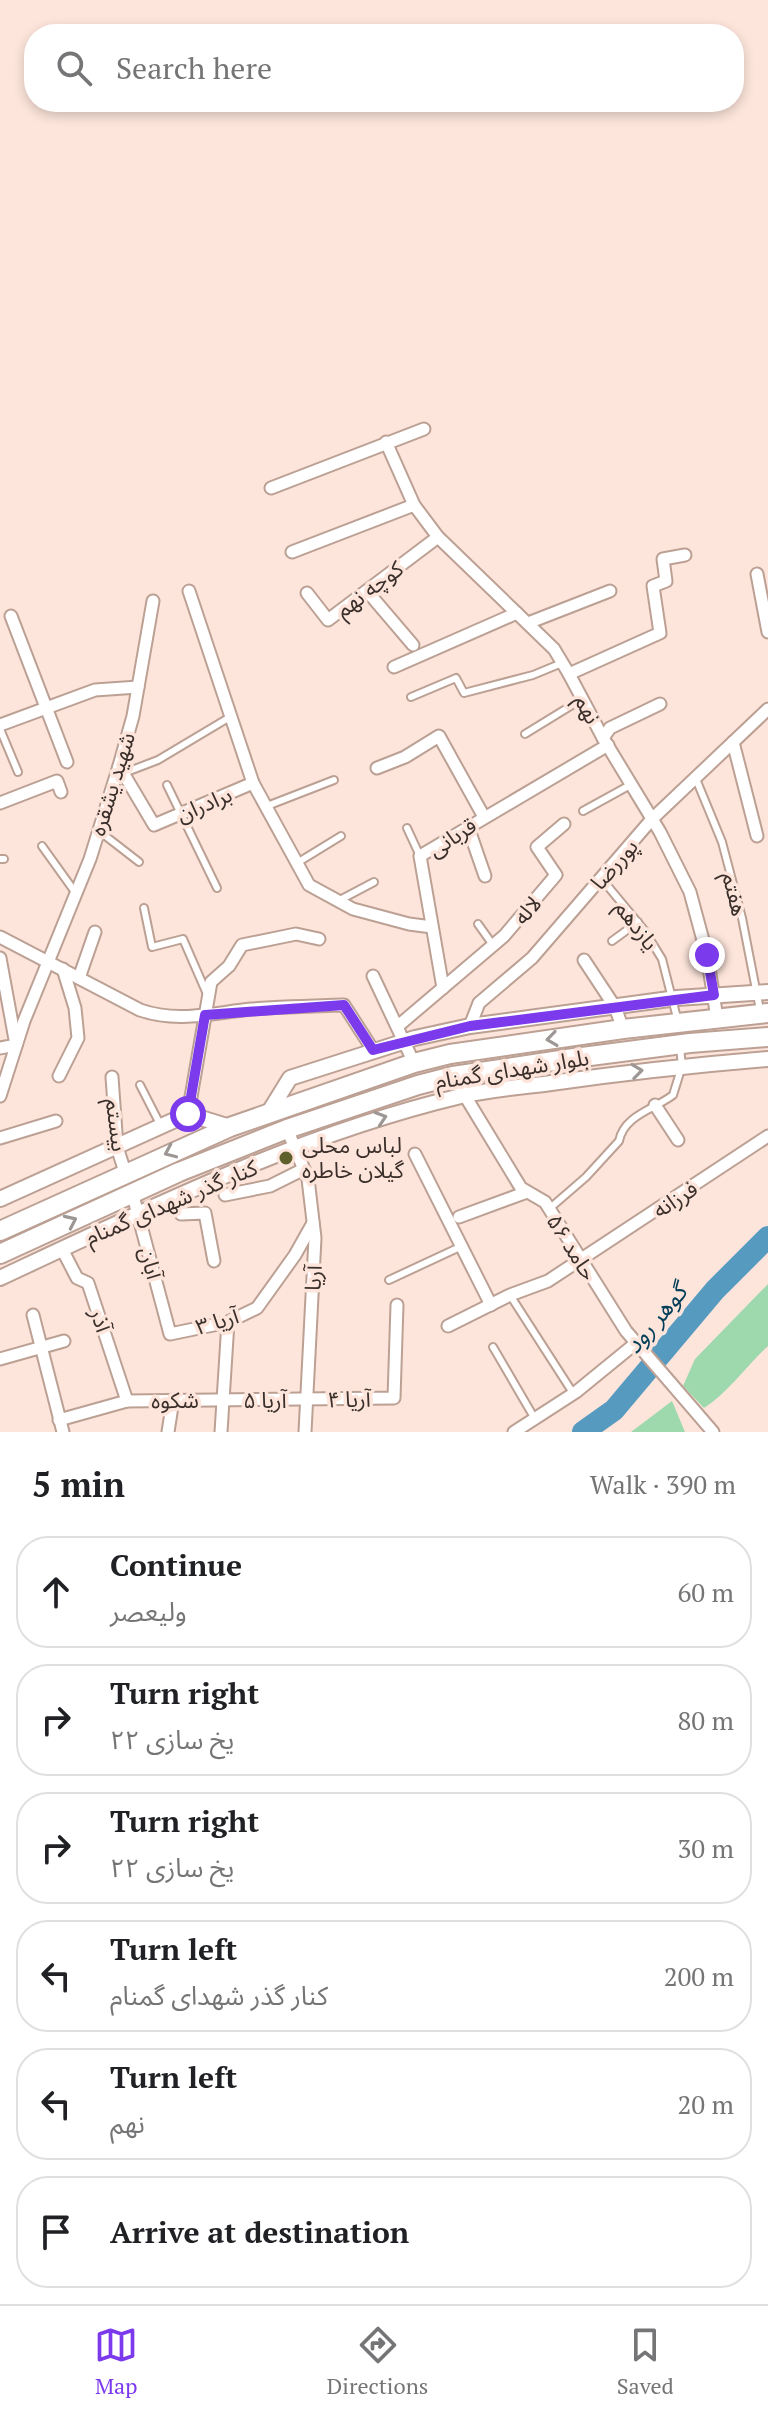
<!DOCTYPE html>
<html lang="en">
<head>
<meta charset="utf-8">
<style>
	body { margin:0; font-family:"PT Serif","Noto Sans Arabic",serif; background:#f2f2f2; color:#202124 }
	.stop { position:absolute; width:24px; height:24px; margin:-18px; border:6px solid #7c3aed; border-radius:50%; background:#fff }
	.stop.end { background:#7c3aed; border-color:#fff; box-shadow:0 2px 8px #0008 }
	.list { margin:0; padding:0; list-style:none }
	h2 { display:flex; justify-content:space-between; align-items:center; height:104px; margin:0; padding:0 32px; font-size:34px }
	h2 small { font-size:26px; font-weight:400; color:#757577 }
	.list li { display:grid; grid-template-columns:52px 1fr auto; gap:24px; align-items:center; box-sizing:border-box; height:112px; margin:0 16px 16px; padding:0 16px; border:2px solid #e0e0e0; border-radius:32px }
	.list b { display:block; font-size:30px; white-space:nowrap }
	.list p { margin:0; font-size:26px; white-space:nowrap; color:#757577 }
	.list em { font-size:26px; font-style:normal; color:#757577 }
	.icon { flex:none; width:44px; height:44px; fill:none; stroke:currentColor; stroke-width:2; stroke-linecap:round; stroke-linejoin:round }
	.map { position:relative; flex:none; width:768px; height:1432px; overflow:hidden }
	.search { position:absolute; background:#fff; box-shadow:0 4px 12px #0003; left:24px; right:24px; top:24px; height:88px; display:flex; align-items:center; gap:20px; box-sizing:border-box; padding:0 28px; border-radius:32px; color:#757577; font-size:30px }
	.sheet { height:872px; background:#fff }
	nav { display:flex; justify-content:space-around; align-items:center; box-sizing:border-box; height:112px; border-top:2px solid #e0e0e0; background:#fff; font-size:22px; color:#757577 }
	nav a { display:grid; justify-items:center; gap:4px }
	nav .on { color:#7c3aed }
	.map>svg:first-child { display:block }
	.green { fill:#9dd9ac }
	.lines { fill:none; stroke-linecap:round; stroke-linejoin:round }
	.river { stroke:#579ac0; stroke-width:22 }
	.service-casing { stroke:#bca094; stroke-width:10 }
	.minor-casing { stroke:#bca094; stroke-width:15 }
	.tertiary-casing { stroke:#bca094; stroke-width:18 }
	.trunk-casing { stroke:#bca094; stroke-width:22 }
	.service { stroke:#fff; stroke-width:6 }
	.minor { stroke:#fff; stroke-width:11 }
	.tertiary { stroke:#fff; stroke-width:14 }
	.trunk { stroke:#fff; stroke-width:18 }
	.oneway { stroke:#9c9794 }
	.route { stroke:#7c3aed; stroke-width:10 }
	.poi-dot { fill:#60602d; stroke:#fde5db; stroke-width:3 }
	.labels { text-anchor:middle; stroke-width:7; stroke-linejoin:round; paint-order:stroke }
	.street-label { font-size:22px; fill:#3a2f2a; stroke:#fde5db }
	.poi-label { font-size:22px; fill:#3a2f2a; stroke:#fde5db; text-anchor:start }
	.water-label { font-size:24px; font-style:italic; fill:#033e59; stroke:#fde5db }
</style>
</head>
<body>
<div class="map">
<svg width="768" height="1432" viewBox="0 0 768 1432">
	<rect width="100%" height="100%" fill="#fde5db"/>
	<g class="green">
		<path d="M768 1284V1346C746 1366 729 1392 704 1408L683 1386 695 1359Z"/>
		<path d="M672 1401 685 1432H631Z"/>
	</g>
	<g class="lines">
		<path class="river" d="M583 1432 614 1410 715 1290 768 1237"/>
		<defs>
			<g id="service">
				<path d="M411 697 456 678 464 693 533 675 562 663"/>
				<path d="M0 729 18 772"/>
				<path d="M525 734 582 699"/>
				<path d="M124 773 158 760 230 717"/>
				<path d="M696 779 722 842 742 918 760 1010"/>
				<path d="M167 785 217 888"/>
				<path d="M267 806 334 780"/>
				<path d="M583 811 632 784"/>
				<path d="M407 828 420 856"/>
				<path d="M99 831 139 862"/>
				<path d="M42 846 75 892"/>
				<path d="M0 859H4"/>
				<path d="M297 863 341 836"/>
				<path d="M601 878 644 930 662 959 677 1018"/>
				<path d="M338 901 374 882"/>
				<path d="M144 908 152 947 183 939 207 994"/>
				<path d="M478 924 493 945"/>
				<path d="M612 941 638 922"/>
				<path d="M140 1085 161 1126"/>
				<path d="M549 1209 586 1177 619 1141C624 1115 655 1109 673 1095L682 1066 680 1047"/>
				<path d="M389 1280 462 1246"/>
				<path d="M510 1295 573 1393"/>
				<path d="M493 1347 535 1419"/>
			</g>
			<g id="minor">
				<path d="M386 442 414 505 438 537 554 649 569 674 603 738 660 832 690 892 707 955 717 1018"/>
				<path d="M271 488 424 429"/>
				<path d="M292 552 414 505"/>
				<path d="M757 574 768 632"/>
				<path d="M189 591 253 783 309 885 353 909 409 924 432 927"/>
				<path d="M367 591 413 645"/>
				<path d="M307 593 328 620 438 537"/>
				<path d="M11 616 67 762"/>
				<path d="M528 623 610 591"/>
				<path d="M394 667 517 613"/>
				<path d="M569 674 660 633 653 586 666 581 663 559 685 555"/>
				<path d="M0 725 95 690 138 687"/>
				<path d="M603 738 610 728 660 704"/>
				<path d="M733 742 757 836"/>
				<path d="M119 766 154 825 253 783"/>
				<path d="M377 768 405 757 439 736 484 817"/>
				<path d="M0 803 57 781 61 792"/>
				<path d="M468 827 485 876"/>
				<path d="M0 937 140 1010C177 1023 213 1013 251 1009 281 1007 313 1006 344 1005L373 1050"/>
				<path d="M0 958 16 1045 0 1048"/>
				<path d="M584 960 615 1007 623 1029"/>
				<path d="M373 976 414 1063"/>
				<path d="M79 978 95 932"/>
				<path d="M443 988 420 856 608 745"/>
				<path d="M398 1026 504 936 556 875 537 847 564 824"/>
				<path d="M470 1026 479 1003 532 958 652 819 768 709"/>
				<path d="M59 1076 78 1038 75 1008 63 969"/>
				<path d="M453 1076 521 1188 545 1202 626 1331 713 1432"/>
				<path d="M112 1077 117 1147 125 1172"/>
				<path d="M0 1096 24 1021 90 859 119 766 133 716 153 601"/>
				<path d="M655 1105 678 1140"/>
				<path d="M188 1114 211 982 229 966 242 945 296 934 319 939"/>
				<path d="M287 1129 308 1179 315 1238 305 1432"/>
				<path d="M0 1138 56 1121"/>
				<path d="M415 1154 491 1305"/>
				<path d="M132 1192 170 1334 228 1322 257 1308 295 1255 313 1223"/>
				<path d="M225 1195 270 1186 304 1169"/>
				<path d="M176 1197 181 1214 205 1213 214 1261"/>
				<path d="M459 1217 527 1192"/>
				<path d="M62 1249 77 1278 88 1283 127 1401"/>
				<path d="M33 1315 63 1432"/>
				<path d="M448 1326 510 1295 548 1281 768 1136"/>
				<path d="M0 1359 64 1341"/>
				<path d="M59 1420 127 1401 394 1398 397 1305"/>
				<path d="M168 1432 173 1400"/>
				<path d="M221 1432 228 1322"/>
				<path d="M514 1432 576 1392 636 1343"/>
			</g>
			<g id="tertiary">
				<path d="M269 1112 290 1078 415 1038 470 1026 677 998 768 992"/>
				<path d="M0 1199 188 1114 230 1127"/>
				<path d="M0 1278C149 1208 301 1134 461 1096 490 1089 522 1087 551 1083 623 1073 695 1065 768 1059"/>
			</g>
			<g id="trunk">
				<path d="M0 1231 230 1127 414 1063 450 1054 623 1029 768 1013"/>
				<path d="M0 1254 179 1172 287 1129 418 1085 453 1076 567 1059 690 1043 768 1037"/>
			</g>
		</defs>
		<use href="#service" class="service-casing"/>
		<use href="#minor" class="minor-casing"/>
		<use href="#tertiary" class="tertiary-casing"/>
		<use href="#trunk" class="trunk-casing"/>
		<use href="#service" class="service"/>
		<use href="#minor" class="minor"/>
		<use href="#tertiary" class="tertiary"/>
		<use href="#trunk" class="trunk"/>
	</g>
	<defs><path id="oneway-chevron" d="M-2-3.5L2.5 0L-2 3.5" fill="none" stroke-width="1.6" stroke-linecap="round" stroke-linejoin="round" transform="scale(2)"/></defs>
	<g class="oneway">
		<use href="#oneway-chevron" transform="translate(552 1039) rotate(172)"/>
		<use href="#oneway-chevron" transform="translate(637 1071) rotate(-7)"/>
		<use href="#oneway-chevron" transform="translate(381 1118) rotate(-18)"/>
		<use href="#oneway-chevron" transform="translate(170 1152) rotate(156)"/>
		<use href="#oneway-chevron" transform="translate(71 1221) rotate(-25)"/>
	</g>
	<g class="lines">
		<path class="route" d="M188 1114 205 1015 344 1005 373 1050 470 1026 714 995 707 955"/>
	</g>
	<circle class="poi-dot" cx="286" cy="1158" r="8"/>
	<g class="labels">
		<g class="street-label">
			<text transform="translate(369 589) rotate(-37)" y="8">کوچه نهم</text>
			<text transform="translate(588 709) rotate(62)" y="8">نهم</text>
			<text transform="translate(112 784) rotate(-73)" y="8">شهید یشقره</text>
			<text transform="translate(204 804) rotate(-23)" y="8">برادران</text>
			<text transform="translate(452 837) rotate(-33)" y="8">قربانی</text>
			<text transform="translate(614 864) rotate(-49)" y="8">پوررضا</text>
			<text transform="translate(735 894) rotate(76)" y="8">هفتم</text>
			<text transform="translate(527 910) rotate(-50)" y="8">لاله</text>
			<text transform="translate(637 925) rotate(53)" y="8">یازدهم</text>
			<text transform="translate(512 1069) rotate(-9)" y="8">بلوار شهدای گمنام</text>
			<text transform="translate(117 1125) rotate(83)" y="8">بیستم</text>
			<text transform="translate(675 1199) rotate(-33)" y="8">فرزانه</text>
			<text transform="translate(171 1202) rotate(-23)" y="8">کنار گذر شهدای گمنام</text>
			<text transform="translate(572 1247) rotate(58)" y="8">حامد ۵۶</text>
			<text transform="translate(151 1263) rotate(75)" y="8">آبان</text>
			<text transform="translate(313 1278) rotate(-87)" y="8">آریا</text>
			<text transform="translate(101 1320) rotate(71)" y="8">آذر</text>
			<text transform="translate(217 1321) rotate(-17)" y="8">آریا ۳</text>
			<text transform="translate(349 1399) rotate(-1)" y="8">آریا ۴</text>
			<text transform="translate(175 1400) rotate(-1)" y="8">شکوه</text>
			<text x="265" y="1408">آریا ۵</text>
		</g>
		<g class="poi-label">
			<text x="302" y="1153">لباس محلی<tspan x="302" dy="25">گیلان خاطره</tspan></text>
		</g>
		<g class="water-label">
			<text transform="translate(656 1319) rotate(-50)" y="8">گوهر رود</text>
		</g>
	</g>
</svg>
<div class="stop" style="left:188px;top:1114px"></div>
<div class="stop end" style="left:707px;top:955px"></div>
<div class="search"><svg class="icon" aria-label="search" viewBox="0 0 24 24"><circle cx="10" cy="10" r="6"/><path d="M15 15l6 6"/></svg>Search here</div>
</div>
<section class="sheet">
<h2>5 min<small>Walk · 390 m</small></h2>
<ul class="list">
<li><svg class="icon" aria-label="ahead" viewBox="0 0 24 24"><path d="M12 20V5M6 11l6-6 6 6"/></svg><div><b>Continue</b><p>ولیعصر</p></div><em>60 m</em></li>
<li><svg class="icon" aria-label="right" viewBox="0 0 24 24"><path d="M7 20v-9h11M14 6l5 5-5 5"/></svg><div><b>Turn right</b><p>یخ سازی ۲۲</p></div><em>80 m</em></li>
<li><svg class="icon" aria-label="right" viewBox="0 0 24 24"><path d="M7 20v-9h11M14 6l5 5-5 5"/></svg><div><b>Turn right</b><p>یخ سازی ۲۲</p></div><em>30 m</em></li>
<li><svg class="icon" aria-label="left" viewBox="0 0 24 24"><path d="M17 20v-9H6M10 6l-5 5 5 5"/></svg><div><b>Turn left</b><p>کنار گذر شهدای گمنام</p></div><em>200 m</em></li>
<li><svg class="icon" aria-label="left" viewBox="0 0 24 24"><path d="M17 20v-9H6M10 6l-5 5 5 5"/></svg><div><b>Turn left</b><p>نهم</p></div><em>20 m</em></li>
<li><svg class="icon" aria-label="arrive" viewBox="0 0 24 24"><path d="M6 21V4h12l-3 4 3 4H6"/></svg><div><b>Arrive at destination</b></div></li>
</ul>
</section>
<nav>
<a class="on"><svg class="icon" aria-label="map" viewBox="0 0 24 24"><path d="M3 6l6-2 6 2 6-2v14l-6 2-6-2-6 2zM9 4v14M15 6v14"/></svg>Map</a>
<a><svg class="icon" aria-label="directions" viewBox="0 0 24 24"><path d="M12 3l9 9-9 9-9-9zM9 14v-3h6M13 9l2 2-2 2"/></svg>Directions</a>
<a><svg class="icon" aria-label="saved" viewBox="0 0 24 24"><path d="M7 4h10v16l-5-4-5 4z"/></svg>Saved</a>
</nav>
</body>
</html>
